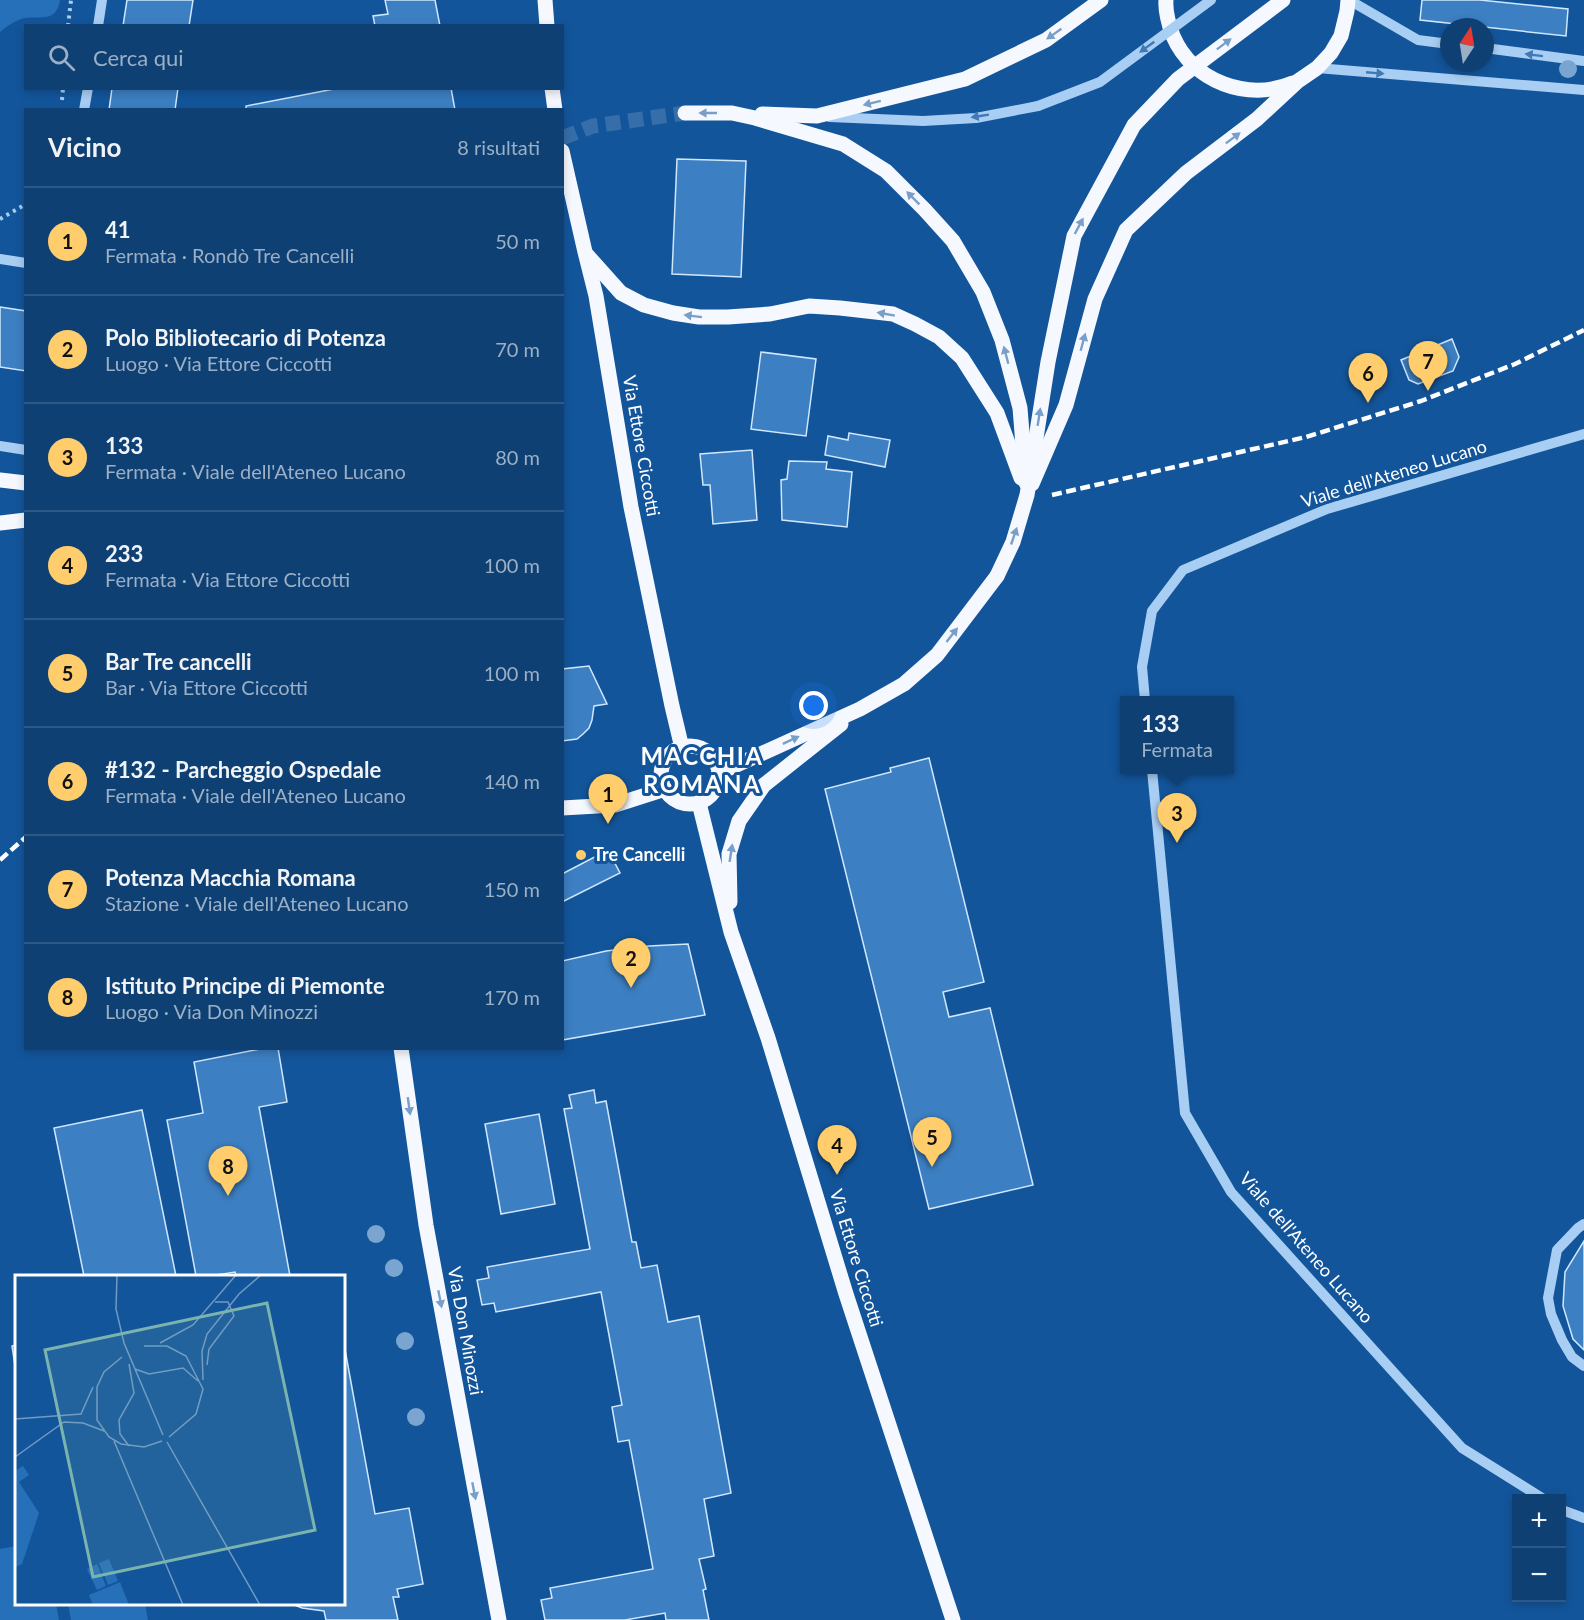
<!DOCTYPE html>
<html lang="it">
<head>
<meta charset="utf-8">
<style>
	body { margin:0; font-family:Lato,sans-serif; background:#174779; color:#f1f3f6 }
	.controls { position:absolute; right:18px; bottom:18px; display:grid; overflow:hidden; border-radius:0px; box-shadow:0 3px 9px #0003 }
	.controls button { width:54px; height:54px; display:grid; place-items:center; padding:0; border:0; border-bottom:2px solid #2e5986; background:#0e4074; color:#f1f3f6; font:30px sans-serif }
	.compass { position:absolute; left:1440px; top:18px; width:54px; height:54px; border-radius:50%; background:#0e4074; box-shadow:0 3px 9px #0003; rotate:12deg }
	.you { position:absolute; left:814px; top:706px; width:21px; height:21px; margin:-15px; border:4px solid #fff; border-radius:50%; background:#1a73e8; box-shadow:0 0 0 9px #1a73e833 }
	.badge { display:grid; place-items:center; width:39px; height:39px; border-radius:50%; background:#ffcd6b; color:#111; font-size:20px; font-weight:700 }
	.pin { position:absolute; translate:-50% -50px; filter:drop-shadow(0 2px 3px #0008) }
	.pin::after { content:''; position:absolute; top:32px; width:21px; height:18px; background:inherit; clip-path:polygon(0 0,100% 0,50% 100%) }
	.popup { position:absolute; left:1120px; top:696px; width:114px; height:78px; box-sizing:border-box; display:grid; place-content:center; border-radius:0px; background:#0e4074; filter:drop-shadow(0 2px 4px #0005); font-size:20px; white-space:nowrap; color:#9bafc5 }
	.popup b { font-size:22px; color:#f1f3f6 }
	.popup::after { content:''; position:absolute; left:50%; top:100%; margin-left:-12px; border:12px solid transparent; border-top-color:#0e4074 }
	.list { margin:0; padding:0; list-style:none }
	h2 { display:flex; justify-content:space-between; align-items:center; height:78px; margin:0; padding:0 24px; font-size:26px }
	h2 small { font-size:20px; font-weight:400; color:#9bafc5 }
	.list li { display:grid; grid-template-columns:39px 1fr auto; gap:18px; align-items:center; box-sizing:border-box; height:108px; padding:0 24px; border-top:2px solid #2e5986 }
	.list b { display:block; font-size:22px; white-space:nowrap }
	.list p { margin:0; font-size:20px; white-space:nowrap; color:#9bafc5 }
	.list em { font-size:20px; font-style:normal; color:#9bafc5 }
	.icon { flex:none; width:33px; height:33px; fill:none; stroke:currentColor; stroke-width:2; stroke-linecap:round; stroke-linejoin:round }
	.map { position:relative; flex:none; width:1584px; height:1620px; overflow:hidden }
	.search { position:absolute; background:#0e4074; box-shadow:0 3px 9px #0003; left:24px; top:24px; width:540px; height:66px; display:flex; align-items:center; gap:15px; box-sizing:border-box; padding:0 21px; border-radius:0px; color:#9bafc5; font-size:22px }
	.panel { position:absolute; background:#0e4074; box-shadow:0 3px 9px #0003; left:24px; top:108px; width:540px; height:942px; border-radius:0px }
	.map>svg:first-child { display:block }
	.green { fill:#2670b9 }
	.building { fill:#3c7fc2; stroke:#d0e7fd; stroke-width:1.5 }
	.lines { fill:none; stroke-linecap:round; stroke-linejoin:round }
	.major-tunnel { stroke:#366eaa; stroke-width:15; stroke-dasharray:15 8; stroke-linecap:butt }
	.path { stroke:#a8cef3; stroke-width:4; stroke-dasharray:3 4.5; stroke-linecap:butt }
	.minor { stroke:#a8cef3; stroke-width:10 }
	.major { stroke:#f5f9ff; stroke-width:15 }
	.rail { stroke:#fff; stroke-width:4.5; stroke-dasharray:10 4.5; stroke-linecap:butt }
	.minor-bridge { stroke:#a8cef3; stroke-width:10 }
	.major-bridge { stroke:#f5f9ff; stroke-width:15 }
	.tree { fill:#7ba5d1 }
	.oneway { fill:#799fc8 }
	.oneway2 { fill:#4079b5 }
	.poi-dot { fill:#ffcd6b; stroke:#13559b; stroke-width:2 }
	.labels { text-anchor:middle; stroke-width:6; stroke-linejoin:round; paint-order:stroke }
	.street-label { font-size:18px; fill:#fff; stroke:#13559b }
	.poi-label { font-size:18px; font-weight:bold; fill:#fff; stroke:#13559b; text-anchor:start }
	.district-label { font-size:24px; font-weight:bold; letter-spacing:1.5px; fill:#fff; stroke:#13559b }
	.inset-road { fill:none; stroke:#7199c3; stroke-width:1.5 }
	.view { fill:#7bb4af; fill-opacity:0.15; stroke:#7bb4af; stroke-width:3 }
	.inset-edge { fill:none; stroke:#fff; stroke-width:3 }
</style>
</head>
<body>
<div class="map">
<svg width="1584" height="1620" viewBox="0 0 1584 1620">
	<rect width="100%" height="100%" fill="#13559b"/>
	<g class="green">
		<path d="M0 0H60C56 25 38 14 21 19 13 22 6 27 0 32Z"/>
		<path d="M16 1546V1604H56L59 1620H0V1549Z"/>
		<path d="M68 1604H145L148 1620H71Z"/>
	</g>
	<g class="building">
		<path d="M127 0H193L189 26H123Z"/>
		<path d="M385 0H435L440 26H375L373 16 388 14Z"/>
		<path d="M1422 0H1480L1568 9 1566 36 1420 20Z"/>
		<path d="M112 88H178L175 110H109Z"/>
		<path d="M339 88H451L455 110H246V106Z"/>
		<path d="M677 159 746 161 741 277 672 274Z"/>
		<path d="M0 307 26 311V371L0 367Z"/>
		<path d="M1452 339 1459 357 1453 371 1418 384 1409 380 1401 360Z"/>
		<path d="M761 352 816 359 806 436 751 429Z"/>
		<path d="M849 433 890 440 885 467 825 455 828 436 848 440Z"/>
		<path d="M752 450 757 520 713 524 710 485H703L700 454Z"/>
		<path d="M789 461 827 462 826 469 852 472 847 527 782 520 781 480 787 479Z"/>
		<path d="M589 666 607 704 594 706 592 720 589 728 583 734 577 739 562 741V669Z"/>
		<path d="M929 758 984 982 943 992 949 1017 990 1008 1033 1185 929 1209 825 789 891 772 890 768Z"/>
		<path d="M608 850 620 873 562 902V874Z"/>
		<path d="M688 944 705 1015 562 1040V961L606 951 649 946Z"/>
		<path d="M265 1048H278L287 1102 259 1107 290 1276H236L235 1272 210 1276H196L167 1120 203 1113 194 1062Z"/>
		<path d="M594 1090 596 1103 606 1101 632 1242H636L641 1268 657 1265 668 1322 699 1316 731 1493 704 1499 714 1556 699 1559 706 1589 703 1590 709 1620H666L665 1613 625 1620H545L541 1600 552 1598 550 1588 653 1569 629 1440 618 1442 612 1407 622 1405 601 1292 496 1312 494 1303 482 1305 477 1280 489 1278 487 1267 590 1249 564 1109 572 1108 569 1095Z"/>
		<path d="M142 1110 176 1276H84L54 1128Z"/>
		<path d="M539 1114 555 1204 501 1214 485 1124Z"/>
		<path d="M1584 1241V1350L1573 1339 1563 1306 1565 1272Z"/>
		<path d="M344 1344 375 1514 409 1508 423 1584 397 1589 399 1597H393L398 1620H326L324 1611 302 1608 292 1604H344Z"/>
		<path d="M16 1345V1372L12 1346Z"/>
	</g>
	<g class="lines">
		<path class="major-tunnel" d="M562 138 593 126 685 113"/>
		<g class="path">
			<path d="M68 26 71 0"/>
			<path d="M62 100 63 88"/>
			<path d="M0 219 26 204"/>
		</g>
		<g class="minor">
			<path d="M1349 0 1418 40 1449 44"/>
			<path d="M98 26 102 0"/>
			<path d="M1485 48 1584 61"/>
			<path d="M1317 68 1584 90"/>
			<path d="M84 110 88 88"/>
			<path d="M830 117 923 121 976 118 1038 106"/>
			<path d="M0 259 26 263"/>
			<path d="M0 446 26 450"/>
			<path d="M1145 700 1142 667 1152 611 1183 570 1327 509 1584 434"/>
			<path d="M1152 770 1185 1113 1231 1192 1462 1448 1542 1498"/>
			<path d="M1584 1224 1578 1228 1557 1250 1548 1298 1551 1314 1562 1340 1572 1357 1584 1366"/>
			<path d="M1562 1510 1584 1518"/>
		</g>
		<g class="major">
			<path d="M545 0 547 26"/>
			<path d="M1166 0C1165 12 1169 25 1173 36 1193 82 1248 102 1293 83"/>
			<path d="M552 88 555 110"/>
			<path d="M685 113H732L755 118 843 144 886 171 925 210 953 241 983 292 1002 340 1020 408 1026 483"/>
			<path d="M762 114 817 116 965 79 1046 40 1101 0"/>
			<path d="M562 151 585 252 596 296 631 507 672 706 682 748"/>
			<path d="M587 255 621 293 644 305 673 313 699 317H728L770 314 809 306 840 308 893 314 915 324 939 337 962 358 997 413 1021 478"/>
			<path d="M0 480 26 483"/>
			<path d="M1032 484 1066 405 1095 299 1126 230 1186 173 1257 119 1298 81 1317 68 1331 53 1341 36 1347 11 1348 0"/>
			<path d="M0 523 26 520"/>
			<circle cx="690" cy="775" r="29"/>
			<path d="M719 773 860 709 904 684 937 655 997 576"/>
			<path d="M699 803 731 932 768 1038 846 1294 953 1620"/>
			<path d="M562 808 615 805 665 789"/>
			<path d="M730 902 729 854 739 821 764 785 841 724"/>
			<path d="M401 1048 426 1225 499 1620"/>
		</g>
		<g class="rail">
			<path d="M1052 495 1306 437 1421 401 1515 364 1584 330"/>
			<path d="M0 860 26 837"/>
		</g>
		<path class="minor-bridge" d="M1038 106 1100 82 1211 0"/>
		<path class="major-bridge" d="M997 576 1013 542 1027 495 1048 362 1074 236 1134 125 1178 79 1283 0"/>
	</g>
	<g class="tree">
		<circle cx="1568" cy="69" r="9"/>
		<circle cx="376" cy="1234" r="9"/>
		<circle cx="394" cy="1268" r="9"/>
		<circle cx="405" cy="1341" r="9"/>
		<circle cx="416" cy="1417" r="9"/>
	</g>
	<defs><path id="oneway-solid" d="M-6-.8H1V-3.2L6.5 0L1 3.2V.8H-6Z" transform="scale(1.5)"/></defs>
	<g class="oneway">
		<use href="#oneway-solid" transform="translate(1054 34) rotate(145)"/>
		<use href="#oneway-solid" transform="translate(1224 44) rotate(-37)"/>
		<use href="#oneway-solid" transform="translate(872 103) rotate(166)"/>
		<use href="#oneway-solid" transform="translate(708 113) rotate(180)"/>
		<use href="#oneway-solid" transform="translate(1233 138) rotate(-37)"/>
		<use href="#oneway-solid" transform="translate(913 198) rotate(-135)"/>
		<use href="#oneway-solid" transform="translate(1079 226) rotate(-62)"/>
		<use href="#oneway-solid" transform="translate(886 314) rotate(-170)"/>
		<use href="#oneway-solid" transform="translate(693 316) rotate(-173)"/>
		<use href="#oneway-solid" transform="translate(1083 342) rotate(-75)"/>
		<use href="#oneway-solid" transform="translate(1006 355) rotate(-105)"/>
		<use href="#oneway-solid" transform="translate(1039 417) rotate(-81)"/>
		<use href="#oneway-solid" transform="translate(1014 536) rotate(-71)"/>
		<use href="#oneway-solid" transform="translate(952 635) rotate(-52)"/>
		<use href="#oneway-solid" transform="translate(791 740) rotate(-25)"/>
		<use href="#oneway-solid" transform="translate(731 853) rotate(-81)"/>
		<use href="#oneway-solid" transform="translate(409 1106) rotate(82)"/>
		<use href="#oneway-solid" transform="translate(440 1299) rotate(79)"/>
		<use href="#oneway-solid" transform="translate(474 1491) rotate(79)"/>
	</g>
	<g class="oneway2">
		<use href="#oneway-solid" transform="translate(1147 47) rotate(144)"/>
		<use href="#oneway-solid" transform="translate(1534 55) rotate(-173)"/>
		<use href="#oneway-solid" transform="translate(1375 73) rotate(5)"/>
		<use href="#oneway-solid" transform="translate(980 116) rotate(171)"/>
	</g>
	<circle class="poi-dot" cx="581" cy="855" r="6"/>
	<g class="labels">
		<g class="street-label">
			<text transform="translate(641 446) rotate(80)" y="6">Via Ettore Ciccotti</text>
			<text transform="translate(1394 474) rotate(-17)" y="6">Viale dell'Ateneo Lucano</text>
			<text transform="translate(1306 1248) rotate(49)" y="6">Viale dell'Ateneo Lucano</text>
			<text transform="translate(856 1258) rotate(73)" y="6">Via Ettore Ciccotti</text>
			<text transform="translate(465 1331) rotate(80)" y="6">Via Don Minozzi</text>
		</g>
		<g class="poi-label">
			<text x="593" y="861">Tre Cancelli</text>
		</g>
		<g class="district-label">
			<text x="702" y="765">MACCHIA<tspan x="702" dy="28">ROMANA</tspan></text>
		</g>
	</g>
	<g transform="translate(15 1275)">
		<rect width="330" height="330" fill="#13559b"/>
		<path d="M8 191 14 200 4 207 24 238 7 289 0 292V196ZM94 284 103 306 93 310 84 288ZM82 289 91 311 82 315 72 294ZM105 307 114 330H78L74 320Z" fill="#2670b9"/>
		<path class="inset-road" d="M102 0 101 34 109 68 148 160M145 68 178 50 221 0M129 71H152L171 81 188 114 181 139 154 162M107 82 89 97 82 112V145L94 162 106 169 129 172 147 166M114 89 119 118 104 145 105 159 114 171M192 90 194 74 219 41 213 27H200M120 94 134 99 168 93 183 106M188 105 187 76 192 59 224 19 246 0M0 144 66 139 78 112M99 166 168 330M152 167 245 330M0 182 49 147 68 148 89 156"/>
		<path class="view" d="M252 28 300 255 78 302 30 75Z"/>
		<rect width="330" height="330" class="inset-edge"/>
	</g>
</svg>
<div class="controls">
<button>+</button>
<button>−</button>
</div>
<svg class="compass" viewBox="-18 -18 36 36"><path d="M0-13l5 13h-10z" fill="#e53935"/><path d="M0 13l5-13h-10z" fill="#9bafc5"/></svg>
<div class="you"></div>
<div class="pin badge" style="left:608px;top:824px">1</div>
<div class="pin badge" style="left:631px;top:988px">2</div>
<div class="pin badge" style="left:1177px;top:843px">3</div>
<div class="popup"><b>133</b>Fermata</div>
<div class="pin badge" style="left:837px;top:1175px">4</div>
<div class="pin badge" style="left:932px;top:1167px">5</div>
<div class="pin badge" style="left:1368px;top:403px">6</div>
<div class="pin badge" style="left:1428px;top:391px">7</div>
<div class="pin badge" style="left:228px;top:1196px">8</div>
<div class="search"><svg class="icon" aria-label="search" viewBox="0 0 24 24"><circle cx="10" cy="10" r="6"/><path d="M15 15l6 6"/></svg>Cerca qui</div>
<section class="panel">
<h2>Vicino<small>8 risultati</small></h2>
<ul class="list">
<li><span class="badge">1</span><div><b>41</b><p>Fermata · Rondò Tre Cancelli</p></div><em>50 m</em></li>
<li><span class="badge">2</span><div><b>Polo Bibliotecario di Potenza</b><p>Luogo · Via Ettore Ciccotti</p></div><em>70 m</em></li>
<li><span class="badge">3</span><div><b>133</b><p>Fermata · Viale dell'Ateneo Lucano</p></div><em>80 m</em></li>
<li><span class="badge">4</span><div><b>233</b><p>Fermata · Via Ettore Ciccotti</p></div><em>100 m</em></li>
<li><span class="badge">5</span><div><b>Bar Tre cancelli</b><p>Bar · Via Ettore Ciccotti</p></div><em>100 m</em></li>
<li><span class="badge">6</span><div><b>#132 - Parcheggio Ospedale</b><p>Fermata · Viale dell'Ateneo Lucano</p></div><em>140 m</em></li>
<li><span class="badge">7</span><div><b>Potenza Macchia Romana</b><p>Stazione · Viale dell'Ateneo Lucano</p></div><em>150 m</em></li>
<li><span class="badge">8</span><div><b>Istituto Principe di Piemonte</b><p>Luogo · Via Don Minozzi</p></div><em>170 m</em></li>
</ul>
</section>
</div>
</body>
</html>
